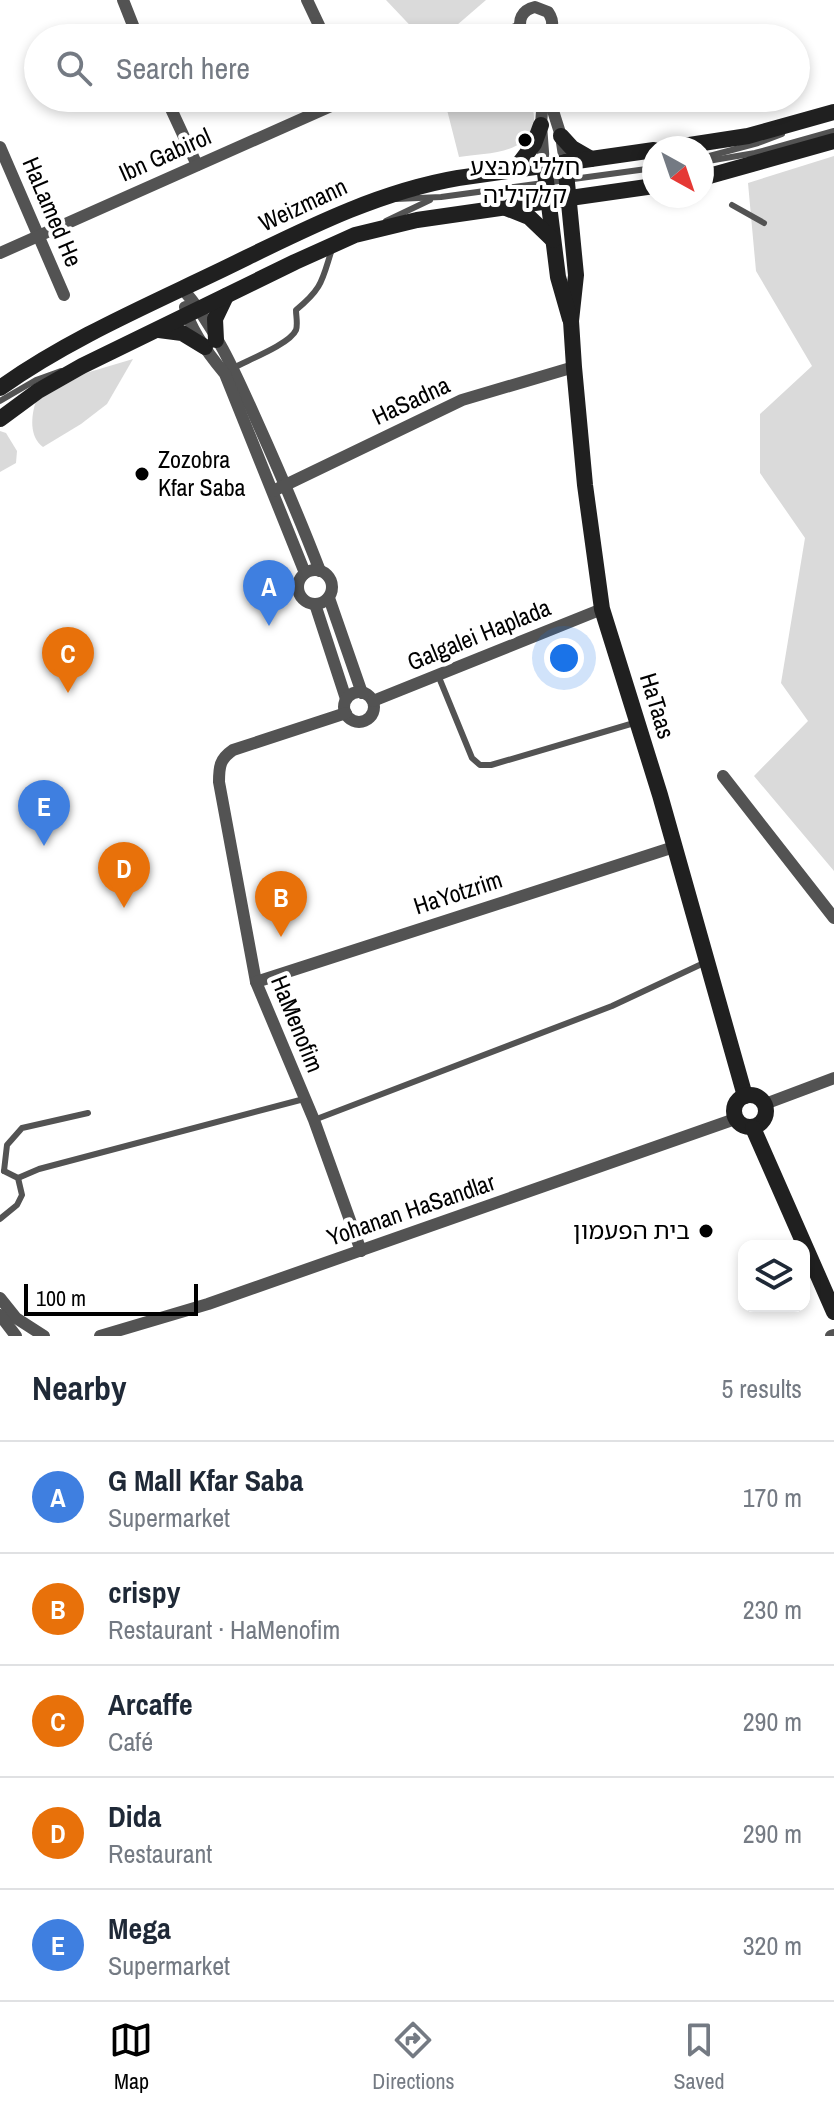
<!DOCTYPE html>
<html lang="en">
<head>
<meta charset="utf-8">
<style>
	body { margin:0; font-family:"Archivo Narrow","Noto Sans Hebrew",sans-serif; background:#f6f6f7; color:#1f2937 }
	.controls { position:absolute; right:24px; bottom:24px; display:grid; overflow:hidden; border-radius:16px; box-shadow:0 4px 12px #0003 }
	.controls button { width:72px; height:72px; display:grid; place-items:center; padding:0; border:0; border-bottom:2px solid #e0e1e3; background:#fff; color:#1f2937; font:40px sans-serif }
	.compass { position:absolute; left:642px; top:136px; width:72px; height:72px; border-radius:50%; background:#fff; box-shadow:0 4px 12px #0003; rotate:140deg }
	.scale { position:absolute; left:24px; bottom:20px; width:174px; box-sizing:border-box; padding-left:8px; border:4px solid #000; border-top:0; font-size:22px; line-height:28px; white-space:nowrap; color:#000; -webkit-text-stroke:6px #fff; paint-order:stroke }
	.you { position:absolute; left:564px; top:658px; width:28px; height:28px; margin:-20px; border:6px solid #fff; border-radius:50%; background:#1a73e8; box-shadow:0 0 0 12px #1a73e833 }
	.badge { display:grid; place-items:center; width:52px; height:52px; border-radius:50%; background:#000; color:#fff; font-size:26px; font-weight:700 }
	.pin { position:absolute; translate:-50% -66px; filter:drop-shadow(0 2px 4px #0008) }
	.pin::after { content:''; position:absolute; top:42px; width:28px; height:24px; background:inherit; clip-path:polygon(0 0,100% 0,50% 100%) }
	.list { margin:0; padding:0; list-style:none }
	h2 { display:flex; justify-content:space-between; align-items:center; height:104px; margin:0; padding:0 32px; font-size:34px }
	h2 small { font-size:26px; font-weight:400; color:#747a83 }
	.list li { display:grid; grid-template-columns:52px 1fr auto; gap:24px; align-items:center; box-sizing:border-box; height:112px; padding:0 32px; border-top:2px solid #e0e1e3 }
	.list b { display:block; font-size:30px; white-space:nowrap }
	.list p { margin:0; font-size:26px; white-space:nowrap; color:#747a83 }
	.list em { font-size:26px; font-style:normal; color:#747a83 }
	.icon { flex:none; width:44px; height:44px; fill:none; stroke:currentColor; stroke-width:2; stroke-linecap:round; stroke-linejoin:round }
	.map { position:relative; flex:none; width:834px; height:1336px; overflow:hidden }
	.search { position:absolute; background:#fff; box-shadow:0 4px 12px #0003; left:24px; right:24px; top:24px; height:88px; display:flex; align-items:center; gap:20px; box-sizing:border-box; padding:0 28px; border-radius:44px; color:#747a83; font-size:30px }
	.sheet { height:664px; background:#fff }
	nav { display:flex; justify-content:space-around; align-items:center; box-sizing:border-box; height:112px; border-top:2px solid #e0e1e3; background:#fff; font-size:22px; color:#747a83 }
	nav a { display:grid; justify-items:center; gap:4px }
	nav .on { color:#000 }
	.map>svg:first-child { display:block }
	.green { fill:#dadada }
	.lines { fill:none; stroke-linecap:round; stroke-linejoin:round }
	.lane { stroke:#535353; stroke-width:6 }
	.street { stroke:#535353; stroke-width:12 }
	.secondary { stroke:#202020; stroke-width:16 }
	.poi-dot { fill:#000; stroke:#fff; stroke-width:3 }
	.labels { text-anchor:middle; stroke-width:8; stroke-linejoin:round; paint-order:stroke }
	.street-label { font-size:24px; fill:#000; stroke:#fff }
	.poi-label { font-size:24px; fill:#000; stroke:#fff }
</style>
</head>
<body>
<div class="map">
<svg width="834" height="1336" viewBox="0 0 834 1336">
	<rect width="100%" height="100%" fill="#fff"/>
	<g class="green">
		<path d="M386 0H486L442 38H422Z"/>
		<path d="M444 98H531C532 106 535 116 534 123 528 155 484 153 459 157Z"/>
		<path d="M834 156V871L754 776 808 721 781 683 805 538 760 473V414L812 366 756 271 748 183Z"/>
		<path d="M133 359 107 404 81 424 43 447C29 437 31 416 36 401L86 373Z"/>
		<path d="M0 431 6 433 17 451 16 463 0 472Z"/>
	</g>
	<g class="lines">
		<g class="lane">
			<path d="M702 158 758 143 782 134"/>
			<path d="M702 162 755 153 834 131"/>
			<path d="M396 199 441 197 654 168"/>
			<path d="M732 205 764 223"/>
			<path d="M386 221 430 200"/>
			<path d="M233 368C248 360 290 344 296 330 298 324 296 316 296 310 323 288 322 280 332 249"/>
			<path d="M0 401 36 380 61 371"/>
			<path d="M438 675 472 758 480 765H491L634 723"/>
			<path d="M314 1120 612 1006 706 962"/>
			<path d="M4 1171 7 1145 22 1128 88 1113"/>
			<path d="M18 1178 39 1169 304 1099"/>
			<path d="M0 1219 17 1205 22 1195 18 1178 4 1171"/>
		</g>
		<g class="street">
			<path d="M123 0 138 38"/>
			<path d="M307 0 325 38"/>
			<path d="M495 38 520 27"/>
			<path d="M528 38 522 32C517 20 522 10 535 7L548 12C555 22 553 31 543 38"/>
			<path d="M166 98 197 165"/>
			<path d="M543 98 541 125 544 165"/>
			<path d="M549 98 561 136 565 162"/>
			<path d="M0 147 64 295"/>
			<path d="M0 253 349 98"/>
			<path d="M182 288C214 325 235 372 255 417 278 468 300 519 320 571"/>
			<path d="M185 307C190 330 210 356 225 374L305 573"/>
			<path d="M273 491 462 400 574 367"/>
			<circle cx="315" cy="587" r="17"/>
			<path d="M329 598 362 693"/>
			<path d="M315 604 346 699"/>
			<circle cx="359" cy="707" r="15"/>
			<path d="M373 701 602 609"/>
			<path d="M346 713 233 750C220 759 219 766 219 782L256 982 314 1120 361 1251"/>
			<path d="M723 776 834 918"/>
			<path d="M256 982 674 847"/>
			<path d="M765 1104 834 1078"/>
			<path d="M0 1298 16 1318 44 1336"/>
			<path d="M0 1315 16 1336"/>
			<path d="M100 1336 208 1304 735 1119"/>
			<path d="M831 1336 834 1335"/>
		</g>
		<g class="secondary">
			<path d="M561 136 572 148 591 159"/>
			<path d="M670 148 748 136 834 112"/>
			<path d="M565 162 576 275 571 321 574 367 585 485 602 609 660 795 745 1096"/>
			<path d="M544 165 558 277 570 319"/>
			<path d="M515 169 534 144 541 125"/>
			<path d="M702 178 834 141"/>
			<path d="M506 208 529 217 553 240"/>
			<path d="M159 330 182 333 205 347"/>
			<path d="M216 340 215 319 226 296"/>
			<path d="M0 388C66 341 142 308 215 273 294 235 371 193 458 178L654 150"/>
			<path d="M0 419 38 391 82 366 295 262 355 235 417 220 654 186"/>
			<circle cx="750" cy="1111" r="16"/>
			<path d="M753 1128 834 1312"/>
		</g>
	</g>
	<g class="poi-dot">
		<circle cx="525" cy="140" r="8"/>
		<circle cx="142" cy="474" r="8"/>
		<circle cx="706" cy="1231" r="8"/>
	</g>
	<g class="labels">
		<g class="street-label">
			<text transform="translate(165 155) rotate(-24)" y="8">Ibn Gabirol</text>
			<text transform="translate(303 205) rotate(-25)" y="8">Weizmann</text>
			<text transform="translate(52 212) rotate(67)" y="8">HaLamed He</text>
			<text transform="translate(411 401) rotate(-25)" y="8">HaSadna</text>
			<text transform="translate(479 635) rotate(-22)" y="8">Galgalei Haplada</text>
			<text transform="translate(657 706) rotate(73)" y="8">HaTaas</text>
			<text transform="translate(458 893) rotate(-18)" y="8">HaYotzrim</text>
			<text transform="translate(297 1024) rotate(68)" y="8">HaMenofim</text>
			<text transform="translate(411 1210) rotate(-19)" y="8">Yohanan HaSandlar</text>
		</g>
		<g class="poi-label">
			<text x="525" y="175">חללי מבצע<tspan x="525" dy="28">קלקיליה</tspan></text>
			<text x="158" y="468" text-anchor="start">Zozobra<tspan x="158" dy="28">Kfar Saba</tspan></text>
			<text x="690" y="1239" text-anchor="end">בית הפעמון</text>
		</g>
	</g>
</svg>
<div class="controls">
<button><svg class="icon" aria-label="layers" viewBox="0 0 24 24"><path d="M12 4l9 5-9 5-9-5zM3 14l9 5 9-5"/></svg></button>
</div>
<svg class="compass" viewBox="-18 -18 36 36"><path d="M0-13l5 13h-10z" fill="#e53935"/><path d="M0 13l5-13h-10z" fill="#747a83"/></svg>
<div class="scale">100 m</div>
<div class="you"></div>
<div class="pin badge" style="left:269px;top:626px;background:#3f7fe0">A</div>
<div class="pin badge" style="left:281px;top:937px;background:#e8710a">B</div>
<div class="pin badge" style="left:68px;top:693px;background:#e8710a">C</div>
<div class="pin badge" style="left:124px;top:908px;background:#e8710a">D</div>
<div class="pin badge" style="left:44px;top:846px;background:#3f7fe0">E</div>
<div class="search"><svg class="icon" aria-label="search" viewBox="0 0 24 24"><circle cx="10" cy="10" r="6"/><path d="M15 15l6 6"/></svg>Search here</div>
</div>
<section class="sheet">
<h2>Nearby<small>5 results</small></h2>
<ul class="list">
<li><span class="badge" style="background:#3f7fe0">A</span><div><b>G Mall Kfar Saba</b><p>Supermarket</p></div><em>170 m</em></li>
<li><span class="badge" style="background:#e8710a">B</span><div><b>crispy</b><p>Restaurant · HaMenofim</p></div><em>230 m</em></li>
<li><span class="badge" style="background:#e8710a">C</span><div><b>Arcaffe</b><p>Café</p></div><em>290 m</em></li>
<li><span class="badge" style="background:#e8710a">D</span><div><b>Dida</b><p>Restaurant</p></div><em>290 m</em></li>
<li><span class="badge" style="background:#3f7fe0">E</span><div><b>Mega</b><p>Supermarket</p></div><em>320 m</em></li>
</ul>
</section>
<nav>
<a class="on"><svg class="icon" aria-label="map" viewBox="0 0 24 24"><path d="M3 6l6-2 6 2 6-2v14l-6 2-6-2-6 2zM9 4v14M15 6v14"/></svg>Map</a>
<a><svg class="icon" aria-label="directions" viewBox="0 0 24 24"><path d="M12 3l9 9-9 9-9-9zM9 14v-3h6M13 9l2 2-2 2"/></svg>Directions</a>
<a><svg class="icon" aria-label="saved" viewBox="0 0 24 24"><path d="M7 4h10v16l-5-4-5 4z"/></svg>Saved</a>
</nav>
</body>
</html>
